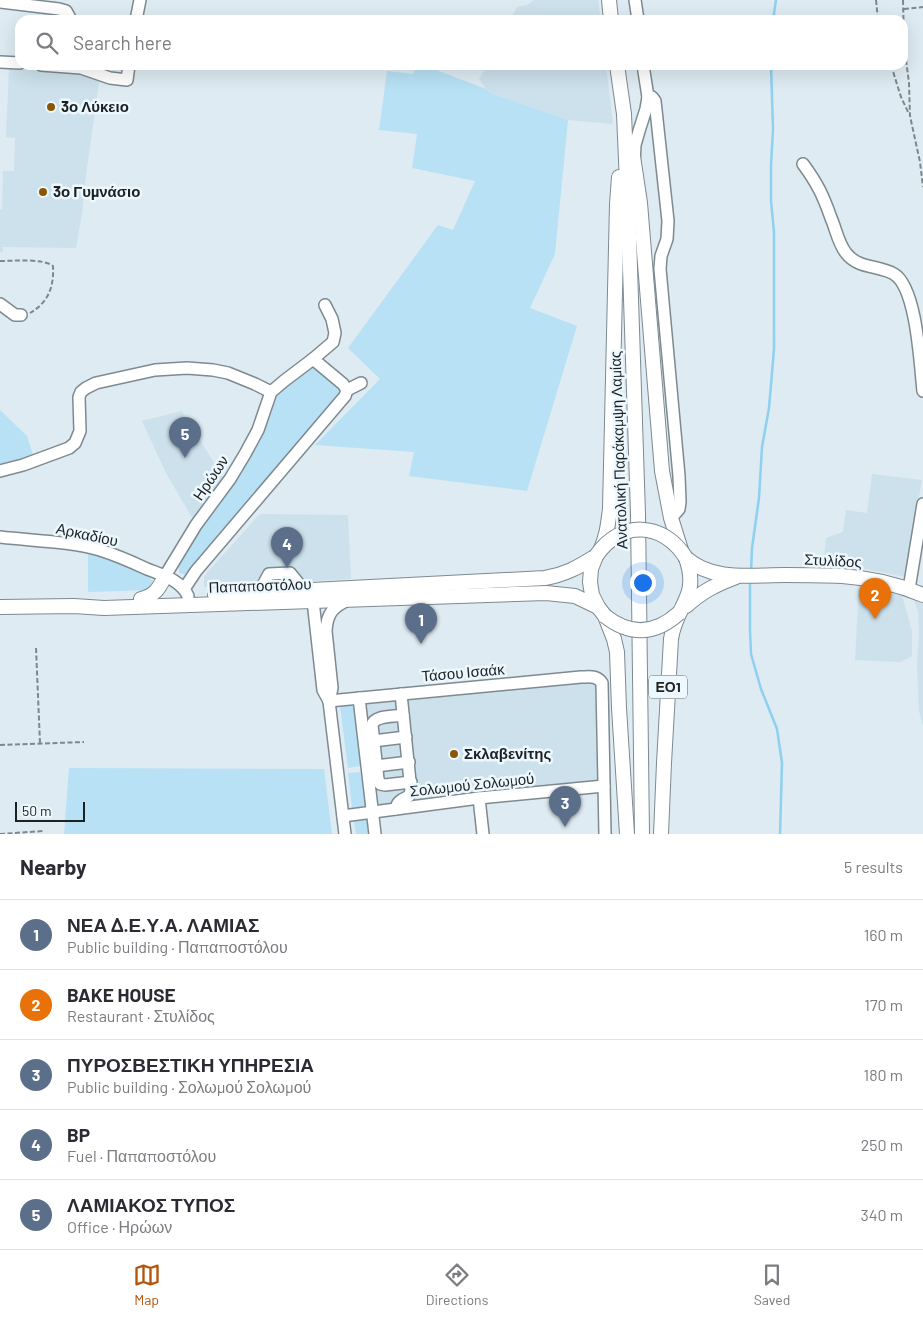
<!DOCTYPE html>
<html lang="en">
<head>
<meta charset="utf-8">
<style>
	body { margin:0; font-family:Barlow,sans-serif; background:#f2f2f3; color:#2b2b33 }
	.scale { position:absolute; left:15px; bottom:12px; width:70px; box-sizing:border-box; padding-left:5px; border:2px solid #1c2123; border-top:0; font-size:14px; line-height:18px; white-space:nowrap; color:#1c2123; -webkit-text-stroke:4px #edf8fe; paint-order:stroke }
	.you { position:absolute; left:642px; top:582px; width:18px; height:18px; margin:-12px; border:4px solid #fff; border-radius:50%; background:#1a73e8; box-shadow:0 0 0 8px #1a73e833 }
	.badge { display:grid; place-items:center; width:32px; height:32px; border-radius:50%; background:#b45309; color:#fff; font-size:16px; font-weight:700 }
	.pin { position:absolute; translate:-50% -41px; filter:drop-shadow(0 1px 2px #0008) }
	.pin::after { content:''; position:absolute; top:26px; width:18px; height:15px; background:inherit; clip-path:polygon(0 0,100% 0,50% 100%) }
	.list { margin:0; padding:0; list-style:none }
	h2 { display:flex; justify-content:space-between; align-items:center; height:65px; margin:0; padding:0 20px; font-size:21px }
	h2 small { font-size:16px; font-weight:400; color:#7c7c81 }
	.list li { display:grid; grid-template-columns:32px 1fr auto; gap:15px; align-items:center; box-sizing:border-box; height:70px; padding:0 20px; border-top:1px solid #e1e1e2 }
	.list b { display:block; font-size:19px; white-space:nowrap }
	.list p { margin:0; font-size:16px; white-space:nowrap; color:#7c7c81 }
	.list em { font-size:16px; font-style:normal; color:#7c7c81 }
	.icon { flex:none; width:28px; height:28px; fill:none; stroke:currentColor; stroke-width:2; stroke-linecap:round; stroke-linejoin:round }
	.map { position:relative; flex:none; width:923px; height:834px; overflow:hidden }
	.search { position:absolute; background:#fff; box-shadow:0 5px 20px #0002; left:15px; right:15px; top:15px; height:55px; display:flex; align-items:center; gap:12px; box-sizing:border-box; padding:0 18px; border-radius:15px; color:#7c7c81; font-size:19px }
	.sheet { height:415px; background:#fff }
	nav { display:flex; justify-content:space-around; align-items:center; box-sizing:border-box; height:70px; border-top:1px solid #e1e1e2; background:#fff; font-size:14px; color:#7c7c81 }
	nav a { display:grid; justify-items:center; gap:2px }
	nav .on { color:#b45309 }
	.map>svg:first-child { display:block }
	.built { fill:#cce1ec }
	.green { fill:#b8e1f5 }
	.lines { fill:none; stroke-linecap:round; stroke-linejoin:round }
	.stream { stroke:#8ed0f0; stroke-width:2.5 }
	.minor-casing { stroke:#7e8a90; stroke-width:14 }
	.major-casing { stroke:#7e8a90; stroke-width:16 }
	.path { stroke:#7e878b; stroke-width:2; stroke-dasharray:5 2.5; stroke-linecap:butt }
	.minor { stroke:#fff; stroke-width:11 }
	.major { stroke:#fff; stroke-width:14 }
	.major-bridge-casing { stroke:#7e8a90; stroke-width:16; stroke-linecap:butt }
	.major-bridge { stroke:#fff; stroke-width:14 }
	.poi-dot { fill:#8b5506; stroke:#edf8fe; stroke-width:2 }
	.labels { text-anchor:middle; stroke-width:5; stroke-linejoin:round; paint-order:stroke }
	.shield { fill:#edf8fe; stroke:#5b6265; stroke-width:1 }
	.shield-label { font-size:14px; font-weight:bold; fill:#1c2123 }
	.poi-label { font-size:15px; font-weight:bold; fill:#1c2123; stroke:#edf8fe; text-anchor:start }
	.street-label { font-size:15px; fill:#1c2123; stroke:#edf8fe }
</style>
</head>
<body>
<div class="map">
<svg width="923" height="834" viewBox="0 0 923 834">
	<rect width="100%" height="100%" fill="#deebf2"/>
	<g class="built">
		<path d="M534 0H598L601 20H510L517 7 527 5Z"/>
		<path d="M487 65H606L613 124 568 120 489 93 479 79Z"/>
		<path d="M9 68 100 76 86 175 82 214 76 248 3 247V252H0V210L2 209 3 171H14L15 138 6 137Z"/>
		<path d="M182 411 224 479 194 521 166 473 142 421Z"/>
		<path d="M872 474 922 480 905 577 861 568 823 566 826 538 843 532 846 510 867 513Z"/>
		<path d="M262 514 348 515 351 579 204 587V576L259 515Z"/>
		<path d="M859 586 867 587 902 596 912 631V656L900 662 855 660Z"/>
		<path d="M914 600 923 604V726L919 711 917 665 919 633 918 611Z"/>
		<path d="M595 682 599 782 374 805 362 702Z"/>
	</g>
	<g class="green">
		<path d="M416 65H423L486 89 490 93 568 120 555 254 530 308 577 326 527 491 409 476 414 452 315 445 380 379 348 348 438 225 453 230 475 181 412 168 417 134 379 130 387 71 413 74Z"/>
		<path d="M313 364 333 380 341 393 321 418 282 461 188 575 179 573V564L207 519 251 456 271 407 278 394 292 380Z"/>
		<path d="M0 410 27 436 33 455 0 464Z"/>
		<path d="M88 552 96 553 144 573 154 582 153 588 149 590 88 592Z"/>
		<path d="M354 705 361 766 348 768 340 706Z"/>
		<path d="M69 768 324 769 332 834H64Z"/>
		<path d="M362 772 366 806 352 808 348 773Z"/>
		<path d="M368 819 369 834H356L354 821Z"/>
	</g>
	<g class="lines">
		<g class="stream">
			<path d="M773 20 776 0"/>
			<path d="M751 572 752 548 759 498 762 447 769 408 774 349V232L771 201V165L773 129 771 65"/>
			<path d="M750 580V630L751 654 761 689 777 729 782 763 780 834"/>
		</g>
		<defs>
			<g id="minor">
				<path d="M635 0 638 20"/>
				<path d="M0 2 59 9 66 11 71 20"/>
				<path d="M136 20 140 0"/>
				<path d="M0 62 20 63"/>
				<path d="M41 65 81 68 110 78 127 80 129 65"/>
				<path d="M648 97H652L655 101 668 221 667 239 661 256 660 269 679 476 680 502 679 509 671 518"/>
				<path d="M634 164 635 145 639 131 646 109 648 97 643 65"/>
				<path d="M803 164C817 183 823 195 831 218 836 229 838 243 846 253 858 269 878 265 894 274 917 288 920 365 923 391"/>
				<path d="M0 304 15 315H21"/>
				<path d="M347 390 361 383"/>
				<path d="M0 471 23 465 69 448 75 443 80 431 79 397 81 392 86 388 96 383 155 370 187 368 213 370 228 373 255 384 271 392"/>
				<path d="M0 537C33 541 68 541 100 550 116 555 132 562 147 569 162 575 181 580 188 596"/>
				<path d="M165 576 196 525 230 479 245 454 258 430 271 392 284 381 313 359 333 342 335 333 332 319 325 305"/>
				<path d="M263 585 269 574 290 573 299 584"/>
				<path d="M184 589 196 571 345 396 347 390 343 384 313 359"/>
				<path d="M909 589 923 504"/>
				<path d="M317 593 313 601 323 690 329 701"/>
				<path d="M359 698 375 834"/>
				<path d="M329 701 581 677C589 677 597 675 602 683L605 834"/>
				<path d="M403 715C393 717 375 715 372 725L378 779 380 784 385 785 411 782"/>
				<path d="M373 741 406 737"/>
				<path d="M376 766 409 762"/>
				<path d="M479 798 483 834"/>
				<path d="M396 809C397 801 403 799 409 796L411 791 401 694"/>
				<path d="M343 816 479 798 604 786"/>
				<path d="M345 834 329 701 332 688 326 631C327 613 333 607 348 600"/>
			</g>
			<g id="major">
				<path d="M609 0 611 20"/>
				<path d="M617 65 624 114 628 206 638 514 642 834"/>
				<path d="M633 156 640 203 662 471 671 518 681 550"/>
				<path d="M601 549C607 535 608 524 610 509L617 204 619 177"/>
				<path d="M596 556 591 569 590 582 592 595 598 607 605 616 614 639 617 652 619 708 627 834"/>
				<path d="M686 558C713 582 751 575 785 575 804 575 823 575 842 576 870 578 897 584 923 595"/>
				<path d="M215 595 545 578C564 575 579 567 596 556"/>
				<path d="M141 599C154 596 159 589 165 576"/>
				<path d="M686 606C703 591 715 585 736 577"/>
				<path d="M0 607 74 606 104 608 546 593 575 596 598 607"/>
				<path d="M661 834 664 763 671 639C676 604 700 598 686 558"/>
			</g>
		</defs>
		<use href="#minor" class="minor-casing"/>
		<use href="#major" class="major-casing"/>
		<g class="path">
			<path d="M876 0 878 20"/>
			<path d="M903 0 904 44 909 83 910 116 920 162 923 187"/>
			<path d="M904 9 923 7"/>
			<path d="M891 65 901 97 909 114"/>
			<path d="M0 261C13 261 43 258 53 266 54 286 49 302 30 313"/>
			<path d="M36 648 40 743"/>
			<path d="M0 745 84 742"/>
			<path d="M0 834 43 831"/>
		</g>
		<use href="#minor" class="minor"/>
		<use href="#major" class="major"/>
		<defs>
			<g id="major-bridge">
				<path d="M596 556C620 520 663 521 686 558"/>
				<path d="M605 616C630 636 655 635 679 613"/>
			</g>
		</defs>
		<use href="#major-bridge" class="major-bridge-casing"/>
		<use href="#major-bridge" class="major-bridge"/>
	</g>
	<g class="poi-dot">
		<circle cx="51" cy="107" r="5"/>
		<circle cx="43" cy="192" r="5"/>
		<circle cx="454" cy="754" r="5"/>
	</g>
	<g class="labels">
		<rect class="shield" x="649" y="675.5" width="38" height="23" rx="4"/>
		<g class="shield-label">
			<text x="668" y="692">ΕΟ1</text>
		</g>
		<g class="poi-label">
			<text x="61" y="112">3ο Λύκειο</text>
			<text x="53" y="197">3ο Γυμνάσιο</text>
			<text x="464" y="759">Σκλαβενίτης</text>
		</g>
		<g class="street-label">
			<text transform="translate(619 450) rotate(-92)" y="5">Ανατολική Παράκαμψη Λαμίας</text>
			<text transform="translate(211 478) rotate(-56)" y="5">Ηρώων</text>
			<text transform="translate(87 535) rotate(12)" y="5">Αρκαδίου</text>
			<text transform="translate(833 561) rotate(3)" y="5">Στυλίδος</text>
			<text transform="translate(260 586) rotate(-2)" y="5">Παπαποστόλου</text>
			<text transform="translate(463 673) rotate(-5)" y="5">Τάσου Ισαάκ</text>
			<text transform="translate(472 785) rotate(-6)" y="5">Σολωμού Σολωμού</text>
		</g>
	</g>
</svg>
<div class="scale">50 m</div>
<div class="you"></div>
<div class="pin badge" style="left:421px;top:644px;background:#5c6f8a">1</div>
<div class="pin badge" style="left:875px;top:619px;background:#e8710a">2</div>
<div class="pin badge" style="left:565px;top:827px;background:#5c6f8a">3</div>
<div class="pin badge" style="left:287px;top:568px;background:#5c6f8a">4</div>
<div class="pin badge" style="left:185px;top:458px;background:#5c6f8a">5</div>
<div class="search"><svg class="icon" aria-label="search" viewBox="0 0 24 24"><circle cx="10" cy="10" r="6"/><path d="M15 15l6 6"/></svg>Search here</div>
</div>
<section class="sheet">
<h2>Nearby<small>5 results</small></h2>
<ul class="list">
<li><span class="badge" style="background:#5c6f8a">1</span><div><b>ΝΕΑ Δ.Ε.Υ.Α. ΛΑΜΙΑΣ</b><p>Public building · Παπαποστόλου</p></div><em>160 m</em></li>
<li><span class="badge" style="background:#e8710a">2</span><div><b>BAKE HOUSE</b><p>Restaurant · Στυλίδος</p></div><em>170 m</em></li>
<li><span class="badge" style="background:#5c6f8a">3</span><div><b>ΠΥΡΟΣΒΕΣΤΙΚΗ ΥΠΗΡΕΣΙΑ</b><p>Public building · Σολωμού Σολωμού</p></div><em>180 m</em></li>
<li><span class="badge" style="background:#5c6f8a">4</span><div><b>BP</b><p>Fuel · Παπαποστόλου</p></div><em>250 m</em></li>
<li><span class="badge" style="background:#5c6f8a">5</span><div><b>ΛΑΜΙΑΚΟΣ ΤΥΠΟΣ</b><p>Office · Ηρώων</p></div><em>340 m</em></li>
</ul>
</section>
<nav>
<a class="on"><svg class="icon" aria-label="map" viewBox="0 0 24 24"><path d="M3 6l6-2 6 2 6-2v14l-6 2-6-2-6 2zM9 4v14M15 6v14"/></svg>Map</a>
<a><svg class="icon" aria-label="directions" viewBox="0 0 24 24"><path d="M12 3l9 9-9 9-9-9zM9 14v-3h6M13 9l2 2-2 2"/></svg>Directions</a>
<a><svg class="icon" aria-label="saved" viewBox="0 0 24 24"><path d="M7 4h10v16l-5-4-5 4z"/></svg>Saved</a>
</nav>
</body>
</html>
